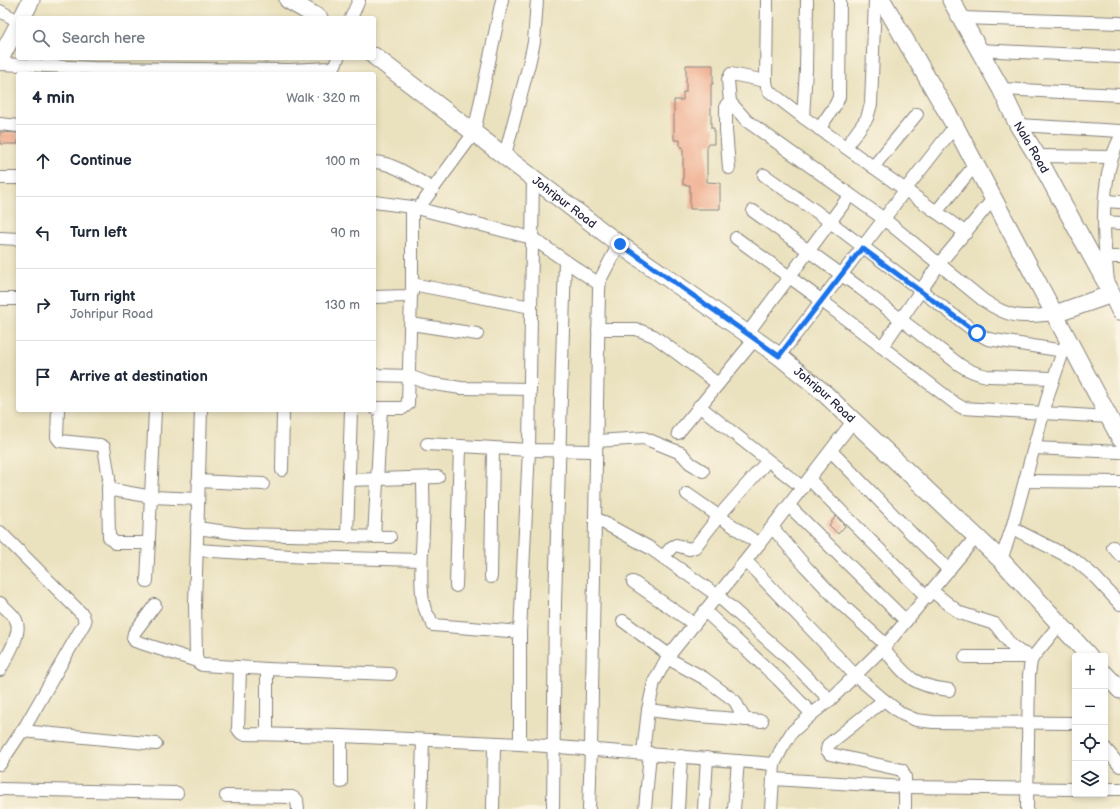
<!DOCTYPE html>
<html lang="en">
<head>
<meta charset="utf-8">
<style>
	body { margin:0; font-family:"Balsamiq Sans",sans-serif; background:#f6f6f7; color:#1f2937 }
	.controls { position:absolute; right:12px; bottom:12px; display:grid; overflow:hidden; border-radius:4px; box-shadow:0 2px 6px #0003 }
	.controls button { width:36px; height:36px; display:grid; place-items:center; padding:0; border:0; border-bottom:1px solid #e0e1e3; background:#fff; color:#1f2937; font:20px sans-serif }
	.stop { position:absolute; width:12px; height:12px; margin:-9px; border:3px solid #1a73e8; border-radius:50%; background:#fff }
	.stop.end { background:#1a73e8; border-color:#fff; box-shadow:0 1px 4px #0008 }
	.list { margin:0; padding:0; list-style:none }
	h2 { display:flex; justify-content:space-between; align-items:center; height:52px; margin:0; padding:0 16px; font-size:17px }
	h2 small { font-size:13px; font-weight:400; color:#747a83 }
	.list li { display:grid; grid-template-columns:26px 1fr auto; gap:12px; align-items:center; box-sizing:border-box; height:72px; padding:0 16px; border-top:1px solid #e0e1e3 }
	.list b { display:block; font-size:15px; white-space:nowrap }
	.list p { margin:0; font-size:13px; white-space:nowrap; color:#747a83 }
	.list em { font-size:13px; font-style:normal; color:#747a83 }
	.icon { flex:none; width:22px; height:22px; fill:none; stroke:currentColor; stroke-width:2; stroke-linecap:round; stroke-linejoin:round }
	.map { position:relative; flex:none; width:1120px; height:809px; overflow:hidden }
	.search { position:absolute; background:#fff; box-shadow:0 2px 6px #0003; left:16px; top:16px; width:360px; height:44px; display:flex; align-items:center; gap:10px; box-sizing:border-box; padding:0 14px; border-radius:4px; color:#747a83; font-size:15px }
	.panel { position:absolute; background:#fff; box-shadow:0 2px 6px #0003; left:16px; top:72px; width:360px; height:340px; border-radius:4px }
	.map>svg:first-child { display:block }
	.building { fill:#eea484 }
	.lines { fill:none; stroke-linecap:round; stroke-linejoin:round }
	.street-casing { stroke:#86827c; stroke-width:14 }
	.secondary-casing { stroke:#86827c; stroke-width:19 }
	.street { stroke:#fff; stroke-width:12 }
	.secondary { stroke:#fff; stroke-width:17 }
	.route { stroke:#1a73e8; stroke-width:5 }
	.labels { text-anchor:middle; stroke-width:3; stroke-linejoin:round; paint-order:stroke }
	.street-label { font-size:12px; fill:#22223b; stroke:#fcf5e5 }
</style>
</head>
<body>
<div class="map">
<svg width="1120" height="809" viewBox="0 0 1120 809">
	<rect width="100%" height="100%" fill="#fcf5e5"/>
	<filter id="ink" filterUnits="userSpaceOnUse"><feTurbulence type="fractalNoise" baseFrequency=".025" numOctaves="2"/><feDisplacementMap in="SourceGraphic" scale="8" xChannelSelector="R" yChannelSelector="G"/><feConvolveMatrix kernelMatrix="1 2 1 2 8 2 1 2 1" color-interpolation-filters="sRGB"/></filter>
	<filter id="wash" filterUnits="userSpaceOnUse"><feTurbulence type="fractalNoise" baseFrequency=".012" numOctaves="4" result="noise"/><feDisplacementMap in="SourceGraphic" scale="16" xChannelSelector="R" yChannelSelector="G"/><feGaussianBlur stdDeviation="0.9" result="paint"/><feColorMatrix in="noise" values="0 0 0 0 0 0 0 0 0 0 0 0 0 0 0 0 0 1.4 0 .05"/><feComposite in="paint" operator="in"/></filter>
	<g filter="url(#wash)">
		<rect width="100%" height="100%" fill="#eae1be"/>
		<g id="blocks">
			<g class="building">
				<path d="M686 65H713V84H711V128H714V144H707V182L720 183V209H690V185H683V147H680V140H674V100H683V92H686Z"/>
				<path d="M0 132 18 133V144H0Z"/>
				<path d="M836 516 845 526 838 534 829 525Z"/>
			</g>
		</g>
	</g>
	<g filter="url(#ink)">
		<use href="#blocks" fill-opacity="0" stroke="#86827c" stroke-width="1"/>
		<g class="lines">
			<defs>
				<g id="street">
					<path d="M767 0 766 81 767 87 769 91 803 117 966 233"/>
					<path d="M0 11 18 21"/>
					<path d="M351 18 359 0"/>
					<path d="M962 18 1120 23"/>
					<path d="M979 50 1120 57"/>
					<path d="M0 64 94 68 289 70 330 68 335 65 338 58"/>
					<path d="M766 81 731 74 728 80 730 102 747 121 884 219 983 300C1012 320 1022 317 1055 314"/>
					<path d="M1001 89 1120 95"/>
					<path d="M803 117 806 70 807 0"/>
					<path d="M0 124 18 126"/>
					<path d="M1018 125 1120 131"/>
					<path d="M819 129 836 104 839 97 840 0"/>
					<path d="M846 147 867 118 871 104 875 0"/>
					<path d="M505 155 529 64 534 42 537 0"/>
					<path d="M1037 156 1112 157"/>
					<path d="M374 162C395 163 415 179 433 189"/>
					<path d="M873 167 917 114"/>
					<path d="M729 168 726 130V105L730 102"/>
					<path d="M764 175 817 212 977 333 988 339 1064 351"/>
					<path d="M0 178H18"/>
					<path d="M1105 201 1120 202"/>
					<path d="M374 202 412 207 532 238 599 284"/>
					<path d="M418 209 474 133 502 0"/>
					<path d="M753 211 860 288 960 365C969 371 977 374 987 376L1053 378"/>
					<path d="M936 212 975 165"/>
					<path d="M1105 222 1120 223"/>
					<path d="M0 238 18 239"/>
					<path d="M736 238 821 300 956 404 963 408 1109 417"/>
					<path d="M1106 257H1120"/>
					<path d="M1108 281C1103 237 1099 179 1120 138"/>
					<path d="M412 284 531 307"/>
					<path d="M374 297 407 296 412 293V207"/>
					<path d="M0 299H18"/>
					<path d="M411 324 477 334"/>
					<path d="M598 329H636L654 336 718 384"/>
					<path d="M747 334 850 195"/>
					<path d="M882 347 939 264 993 199"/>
					<path d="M779 356 884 219 905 190 955 126"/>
					<path d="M374 375 409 376 428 383 461 388 530 389"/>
					<path d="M699 406 803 488"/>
					<path d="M374 408H403L408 404 411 295"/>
					<path d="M58 410 57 437 60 441 100 445 104 447 109 478 108 489 152 497 198 499"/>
					<path d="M201 410 195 605 196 656C197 661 198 664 203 665L267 669 390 674"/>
					<path d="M678 433 755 339"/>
					<path d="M597 441 644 438 681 453 690 463 703 471"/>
					<path d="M427 444 529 450 596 451"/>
					<path d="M1034 448 1120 452"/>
					<path d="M831 451 912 534 949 570"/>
					<path d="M282 470 283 410"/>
					<path d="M423 478C423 494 424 511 423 527 423 547 416 605 430 618"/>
					<path d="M809 479 927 597"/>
					<path d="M349 480 438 477"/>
					<path d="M198 481 263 484"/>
					<path d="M1025 481 1120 482"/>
					<path d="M108 489 109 537 115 543H149"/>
					<path d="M687 494 759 544"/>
					<path d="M789 506 906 621"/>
					<path d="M595 518 650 548 718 596 789 659 830 700"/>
					<path d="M772 527 806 567 839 602 886 645"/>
					<path d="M197 528 242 534 390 537"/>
					<path d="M1012 528 1075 560 1094 576 1120 604"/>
					<path d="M0 532 83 615 85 622 26 725 0 764"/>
					<path d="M347 537 351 410"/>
					<path d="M374 537 381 408"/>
					<path d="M1113 547 1120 555"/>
					<path d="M197 550 306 557 421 560"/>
					<path d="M663 557 672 547 676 545 689 549 695 547 719 516 763 466"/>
					<path d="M1001 560 1012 528 1049 392 1066 343"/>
					<path d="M746 561 855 675 884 700 902 714 916 720 933 722 1075 723"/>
					<path d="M491 577 493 448"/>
					<path d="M147 581 155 410"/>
					<path d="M633 582 694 624"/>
					<path d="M456 586 460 447"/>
					<path d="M932 591 960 613 995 624 1011 645 1020 652 1033 657"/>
					<path d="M0 603C5 608 12 613 16 620 23 633 6 658 0 670"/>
					<path d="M155 605 134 633 133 638 135 641 197 661"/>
					<path d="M705 611 778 679 812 714"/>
					<path d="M623 621 669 655"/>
					<path d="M433 625 520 632"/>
					<path d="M883 648C907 676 910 685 949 690"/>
					<path d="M965 657H1028"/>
					<path d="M667 658 704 678 735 701 745 720"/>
					<path d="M240 668 238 729 241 733 244 734 341 736 520 744 774 764"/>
					<path d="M884 700 828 745 827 750 830 754 902 770 905 777V809"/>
					<path d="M648 710 699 716 762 721"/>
					<path d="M22 731 156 744"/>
					<path d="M267 734V669"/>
					<path d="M520 744V632L529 450 533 177"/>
					<path d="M1105 748 1120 766"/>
					<path d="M643 753 648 710 654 682 667 658 759 544 854 420"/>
					<path d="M773 779 905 787 1075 789"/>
					<path d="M341 782V736"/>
					<path d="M0 789 177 793"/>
					<path d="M1105 789H1120"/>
					<path d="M226 796 292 797 297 800 298 809"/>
					<path d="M421 809 423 740"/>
					<path d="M493 809 494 743"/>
					<path d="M553 809 555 602 565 261"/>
					<path d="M589 809 591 748 599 290 600 280 619 244"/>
					<path d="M645 809 650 753"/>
					<path d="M678 809 681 756"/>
					<path d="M704 809 707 758"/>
					<path d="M734 809 738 761"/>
					<path d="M771 809 774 764 782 748 792 732 812 714 830 700 886 645 976 537"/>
					<path d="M1027 809 1029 675 1031 661 1033 657 1060 624"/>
				</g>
				<g id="secondary">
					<path d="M288 0 319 18"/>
					<path d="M882 0 955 126 1120 438"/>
					<path id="s1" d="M951 0 1001 89 1018 125 1037 156 1109 288 1120 311"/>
					<path d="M22 18 31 0"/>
					<path id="s2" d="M374 56 619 244 779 356 823 392 1001 560 1089 656"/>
					<path d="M0 59 18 25"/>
					<path d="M1055 314 1112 294"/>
					<path d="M1105 674 1120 690"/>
				</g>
			</defs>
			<use href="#street" class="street-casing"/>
			<use href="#secondary" class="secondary-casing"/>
			<use href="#street" class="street"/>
			<use href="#secondary" class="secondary"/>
		</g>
	</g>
	<g class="lines" filter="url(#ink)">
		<path class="route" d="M620 244 779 356 862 248 977 333"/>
	</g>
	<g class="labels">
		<g class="street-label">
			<text dy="4" stroke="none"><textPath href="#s1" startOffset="168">Nala Road</textPath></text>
			<text dy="4" stroke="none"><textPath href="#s2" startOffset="240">Johripur Road</textPath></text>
			<text dy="4" stroke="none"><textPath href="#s2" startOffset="564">Johripur Road</textPath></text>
		</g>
	</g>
</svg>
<div class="controls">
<button>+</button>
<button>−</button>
<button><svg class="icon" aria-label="locate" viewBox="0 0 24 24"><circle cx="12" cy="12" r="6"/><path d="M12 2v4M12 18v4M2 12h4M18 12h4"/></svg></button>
<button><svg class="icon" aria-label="layers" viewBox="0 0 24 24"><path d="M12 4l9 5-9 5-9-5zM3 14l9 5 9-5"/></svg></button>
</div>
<div class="stop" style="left:977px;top:333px"></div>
<div class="stop end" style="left:620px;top:244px"></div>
<div class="search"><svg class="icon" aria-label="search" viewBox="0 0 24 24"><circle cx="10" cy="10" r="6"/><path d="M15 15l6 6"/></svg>Search here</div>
<section class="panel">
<h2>4 min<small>Walk · 320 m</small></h2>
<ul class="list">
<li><svg class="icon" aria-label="ahead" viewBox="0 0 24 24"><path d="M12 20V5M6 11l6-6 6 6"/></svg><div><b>Continue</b></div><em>100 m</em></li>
<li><svg class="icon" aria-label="left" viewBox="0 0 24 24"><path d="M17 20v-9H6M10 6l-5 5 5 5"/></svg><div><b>Turn left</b></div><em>90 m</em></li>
<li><svg class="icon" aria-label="right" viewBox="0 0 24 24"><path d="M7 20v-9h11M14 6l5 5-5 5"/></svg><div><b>Turn right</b><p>Johripur Road</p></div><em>130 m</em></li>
<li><svg class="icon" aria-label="arrive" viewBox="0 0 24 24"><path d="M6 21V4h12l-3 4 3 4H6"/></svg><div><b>Arrive at destination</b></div></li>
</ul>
</section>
</div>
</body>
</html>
